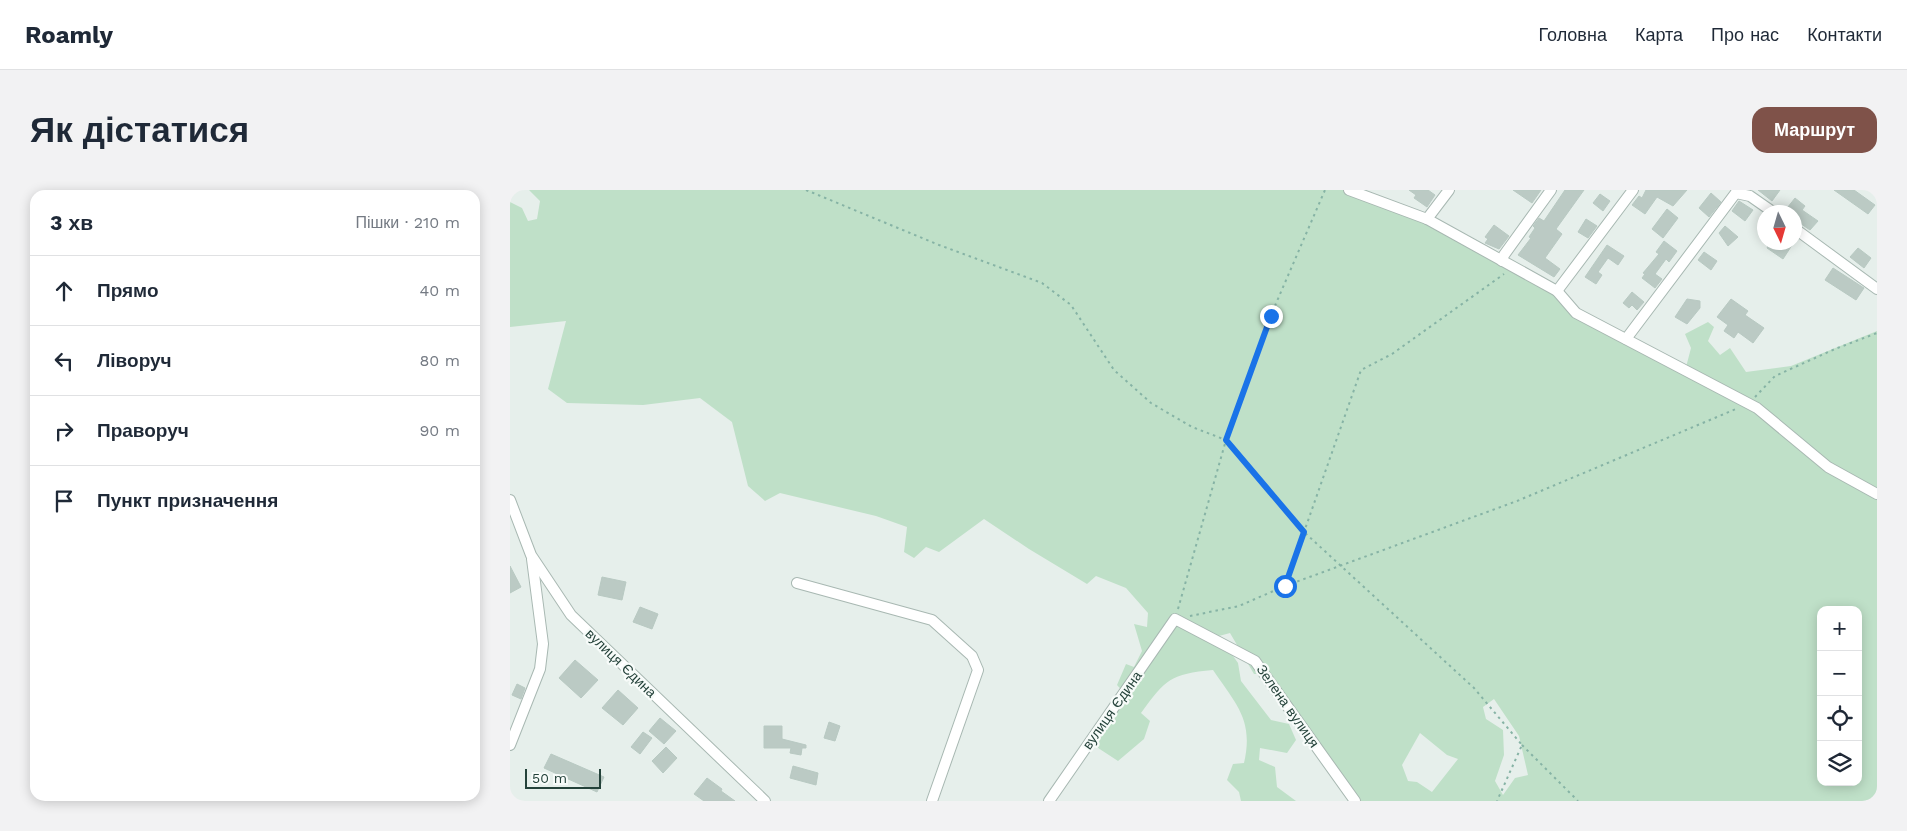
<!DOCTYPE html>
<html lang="uk">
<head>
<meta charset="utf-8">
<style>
	body { margin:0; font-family:"Work Sans",sans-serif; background:#f2f2f3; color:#1f2937 }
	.controls { position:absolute; right:15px; bottom:15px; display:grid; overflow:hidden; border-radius:10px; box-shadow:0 2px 12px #0003 }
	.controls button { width:45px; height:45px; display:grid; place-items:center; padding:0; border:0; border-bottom:1px solid #e0e1e3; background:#fff; color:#1f2937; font:25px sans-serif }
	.compass { position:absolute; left:1247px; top:15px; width:45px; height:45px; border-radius:50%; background:#fff; box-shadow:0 2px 12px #0003; rotate:175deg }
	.scale { position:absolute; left:15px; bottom:12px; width:76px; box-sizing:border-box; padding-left:5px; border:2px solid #24423a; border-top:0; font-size:14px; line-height:18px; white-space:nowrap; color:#24423a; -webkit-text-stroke:4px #f7fbf9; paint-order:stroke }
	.stop { position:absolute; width:15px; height:15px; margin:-11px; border:4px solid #1a73e8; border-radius:50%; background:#fff }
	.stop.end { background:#1a73e8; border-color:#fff; box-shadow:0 1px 5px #0008 }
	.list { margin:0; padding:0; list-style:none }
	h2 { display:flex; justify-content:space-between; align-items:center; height:65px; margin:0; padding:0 20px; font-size:21px }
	h2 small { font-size:16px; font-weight:400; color:#747a83 }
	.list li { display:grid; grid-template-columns:32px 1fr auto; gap:15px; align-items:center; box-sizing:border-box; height:70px; padding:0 20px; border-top:1px solid #e0e1e3 }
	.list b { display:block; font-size:19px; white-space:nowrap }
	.list em { font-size:16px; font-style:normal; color:#747a83 }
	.icon { flex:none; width:28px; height:28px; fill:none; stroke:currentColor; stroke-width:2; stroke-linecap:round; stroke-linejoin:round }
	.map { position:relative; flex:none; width:1367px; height:611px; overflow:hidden; border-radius:15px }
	header { display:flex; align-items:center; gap:30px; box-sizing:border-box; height:70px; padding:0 25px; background:#fff; border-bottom:1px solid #e0e1e3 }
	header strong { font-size:24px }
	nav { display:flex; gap:28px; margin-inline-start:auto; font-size:18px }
	.intro { display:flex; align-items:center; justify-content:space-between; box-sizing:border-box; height:120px; padding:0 30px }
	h1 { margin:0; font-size:35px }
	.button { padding:12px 22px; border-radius:15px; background:#7f5249; color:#fff; font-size:18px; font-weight:700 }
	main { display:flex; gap:30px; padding:0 30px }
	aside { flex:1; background:#fff; border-radius:15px; box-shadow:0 2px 12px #0003 }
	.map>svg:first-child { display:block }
	.green { fill:#bfe0c8; fill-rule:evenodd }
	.building { fill:#bbcac4; stroke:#b8c9c2 }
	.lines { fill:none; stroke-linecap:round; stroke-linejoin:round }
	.minor-casing { stroke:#a8b8b2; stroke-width:12 }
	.path { stroke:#86b3a5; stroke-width:2; stroke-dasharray:2.5 4; stroke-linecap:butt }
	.minor { stroke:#fff; stroke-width:10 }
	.route { stroke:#1a73e8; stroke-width:6 }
	.labels { text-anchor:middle; stroke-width:4.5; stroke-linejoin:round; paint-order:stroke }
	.street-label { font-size:14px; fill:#24423a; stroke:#f7fbf9 }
</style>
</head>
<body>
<header>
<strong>Roamly</strong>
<nav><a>Головна</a><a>Карта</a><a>Про нас</a><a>Контакти</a></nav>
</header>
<div class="intro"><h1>Як дістатися</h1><a class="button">Маршрут</a></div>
<main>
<aside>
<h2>3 хв<small>Пішки · 210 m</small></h2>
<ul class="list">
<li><svg class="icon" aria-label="ahead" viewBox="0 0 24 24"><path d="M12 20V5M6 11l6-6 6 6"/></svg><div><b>Прямо</b></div><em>40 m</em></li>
<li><svg class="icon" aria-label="left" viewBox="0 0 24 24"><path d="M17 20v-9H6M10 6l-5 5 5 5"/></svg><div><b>Ліворуч</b></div><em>80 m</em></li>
<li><svg class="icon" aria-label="right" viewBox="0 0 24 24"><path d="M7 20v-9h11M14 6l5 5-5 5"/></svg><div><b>Праворуч</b></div><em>90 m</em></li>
<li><svg class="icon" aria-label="arrive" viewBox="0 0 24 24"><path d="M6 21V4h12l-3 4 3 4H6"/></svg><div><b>Пункт призначення</b></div></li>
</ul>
</aside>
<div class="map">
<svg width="1367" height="611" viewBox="0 0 1367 611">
	<rect width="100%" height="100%" fill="#e6efeb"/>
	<path class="green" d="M19 0H839L917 29 1025 88 1066 123 1175 181 1181 158 1175 144 1198 132 1204 137 1198 151 1210 165 1220 158 1236 182 1281 176 1367 141V611H847L752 484H744L720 443 709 446 728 473 731 491 761 530 779 534 786 550 777 563 750 558 749 570 765 577 767 597 786 611H731L729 602 717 590 723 574 734 573C744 530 726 514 703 480 660 484 656 489 631 523L640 531 634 549 608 571 582 554 616 505 607 495 616 474 624 477 632 461 624 434 637 437 638 423 616 398 586 386 577 394 519 359 474 329 429 362 416 357 404 368 394 362 397 337 366 326 270 303 255 311 238 296 222 232 190 208 133 215 57 213 38 199 56 131 0 137V12L12 18 18 31 27 29 30 11ZM1311 420H1348V592H1311ZM984 509 1009 546 1018 585 1005 588 993 605 985 591 994 565 993 540 976 529 973 517ZM910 543 937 565 948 569 922 602 907 592 898 591 892 575Z"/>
	<g class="building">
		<path d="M899 0H918L925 5 917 17 904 8 906 5Z"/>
		<path d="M1003 0H1031L1022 13Z"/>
		<path d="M1055 0H1074L1046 39 1052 44 1035 68 1050 79 1044 87 1008 65 1021 48 1019 47 1025 38 1023 36 1029 28 1034 31Z"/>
		<path d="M1136 0H1177L1163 16 1147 7 1135 24 1122 15 1129 6 1132 8Z"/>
		<path d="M1248 0H1270L1262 11Z"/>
		<path d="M1324 0H1344L1365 15 1358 24Z"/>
		<path d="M1201 3 1211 12 1199 27 1189 18Z"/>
		<path d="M1090 4 1100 11 1093 21 1083 13Z"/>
		<path d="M1285 8 1295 16 1292 20 1308 31 1300 40 1284 29V22H1274Z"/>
		<path d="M1229 11 1243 20 1235 31 1222 21Z"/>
		<path d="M1157 19 1168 28 1153 48 1142 39Z"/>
		<path d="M1076 29 1087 36 1078 48 1068 42Z"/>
		<path d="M984 35 999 46 989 59 975 53 978 49 975 47Z"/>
		<path d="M1215 36 1228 47 1218 56 1209 43Z"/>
		<path d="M1154 51 1167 61 1159 72 1156 69 1145 84 1152 89 1145 98 1132 88 1135 84 1133 83 1149 64 1146 62Z"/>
		<path d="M1260 52H1284L1273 69 1257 58Z"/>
		<path d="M1097 55 1114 66 1108 75 1098 68 1088 82 1092 85 1086 94 1075 87Z"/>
		<path d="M1348 58 1361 68 1354 78 1340 67Z"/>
		<path d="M1194 62 1207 71 1201 80 1188 70Z"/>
		<path d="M1323 78 1354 98 1346 110 1315 90Z"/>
		<path d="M1122 102 1134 112 1127 120 1122 115 1119 118 1113 113Z"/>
		<path d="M1177 109 1190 111V118L1177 134 1165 127Z"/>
		<path d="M1221 109 1238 121 1235 125 1254 138 1243 153 1228 142 1224 148 1214 141 1218 135 1207 127Z"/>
		<path d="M0 376 11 397 0 403Z"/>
		<path d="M92 387 116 392 112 410 88 405Z"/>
		<path d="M130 417 148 424 142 439 123 432Z"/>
		<path d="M65 470 88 490 71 508 49 488Z"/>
		<path d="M7 494 15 498 11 509 2 505Z"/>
		<path d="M108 500 128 518 113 535 92 518Z"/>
		<path d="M150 528 166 541 154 554 139 541Z"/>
		<path d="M319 532 330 536 325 551 314 548Z"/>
		<path d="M254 536H272V549L296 555V558H292L291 565 280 563 281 558H254Z"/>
		<path d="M133 542 142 548 130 564 121 557Z"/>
		<path d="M156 557 167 568 153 583 142 571Z"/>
		<path d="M41 564 94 587 87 602 34 578Z"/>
		<path d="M283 576 308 583 306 595 280 588Z"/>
		<path d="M197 588 212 599 211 601 225 611H194L184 604Z"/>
	</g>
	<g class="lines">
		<defs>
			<g id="minor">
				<path d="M839 0 917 29 1047 101 1066 123 1247 218 1318 277 1367 304"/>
				<path d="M1226 3 1240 6 1263 22"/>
				<path d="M917 29 939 0"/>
				<path d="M1284 38 1367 99"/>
				<path d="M992 71 994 65 1041 0"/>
				<path d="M1047 101 1123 0"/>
				<path d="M1116 149 1228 0"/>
				<path d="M0 310 21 365 61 425 255 611"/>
				<path d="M287 393 422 430 462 466 468 480 422 611"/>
				<path d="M0 555 30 479 33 454 22 369"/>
				<path d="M539 611 665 429 745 471 845 611"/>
			</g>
		</defs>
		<use href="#minor" class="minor-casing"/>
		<g class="path">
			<path d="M296 0 429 55 532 93 561 115 604 180 641 213 682 237 716 250 794 342 964 498 1012 555 987 611"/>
			<path d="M1245 207 1265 186 1325 159 1367 143"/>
			<path d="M775 396 1007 311 1226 219"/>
			<path d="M668 419 716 250 761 125 815 0"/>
			<path d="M680 426 729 416 775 396 851 180 882 164 994 84"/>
			<path d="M1012 555 1068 611"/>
		</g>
		<use href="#minor" class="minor"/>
	</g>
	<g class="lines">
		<path class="route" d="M761 126 716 250 794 342 775 396"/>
	</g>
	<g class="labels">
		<g class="street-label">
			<text transform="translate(111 473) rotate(44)" y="5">вулиця Єдина</text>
			<text transform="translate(778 516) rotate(55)" y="5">Зелена вулиця</text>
			<text transform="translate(602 520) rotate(-55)" y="5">вулиця Єдина</text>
		</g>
	</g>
</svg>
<div class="controls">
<button>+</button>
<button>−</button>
<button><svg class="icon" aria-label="locate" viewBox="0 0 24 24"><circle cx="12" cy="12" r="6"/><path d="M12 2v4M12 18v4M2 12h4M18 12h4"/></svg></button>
<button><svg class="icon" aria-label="layers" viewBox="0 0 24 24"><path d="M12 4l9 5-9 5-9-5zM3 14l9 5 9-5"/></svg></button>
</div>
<svg class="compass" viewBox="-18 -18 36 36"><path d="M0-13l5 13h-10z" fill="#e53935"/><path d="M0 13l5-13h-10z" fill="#747a83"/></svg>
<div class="scale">50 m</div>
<div class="stop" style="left:775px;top:396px"></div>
<div class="stop end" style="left:761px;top:126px"></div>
</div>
</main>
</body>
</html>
